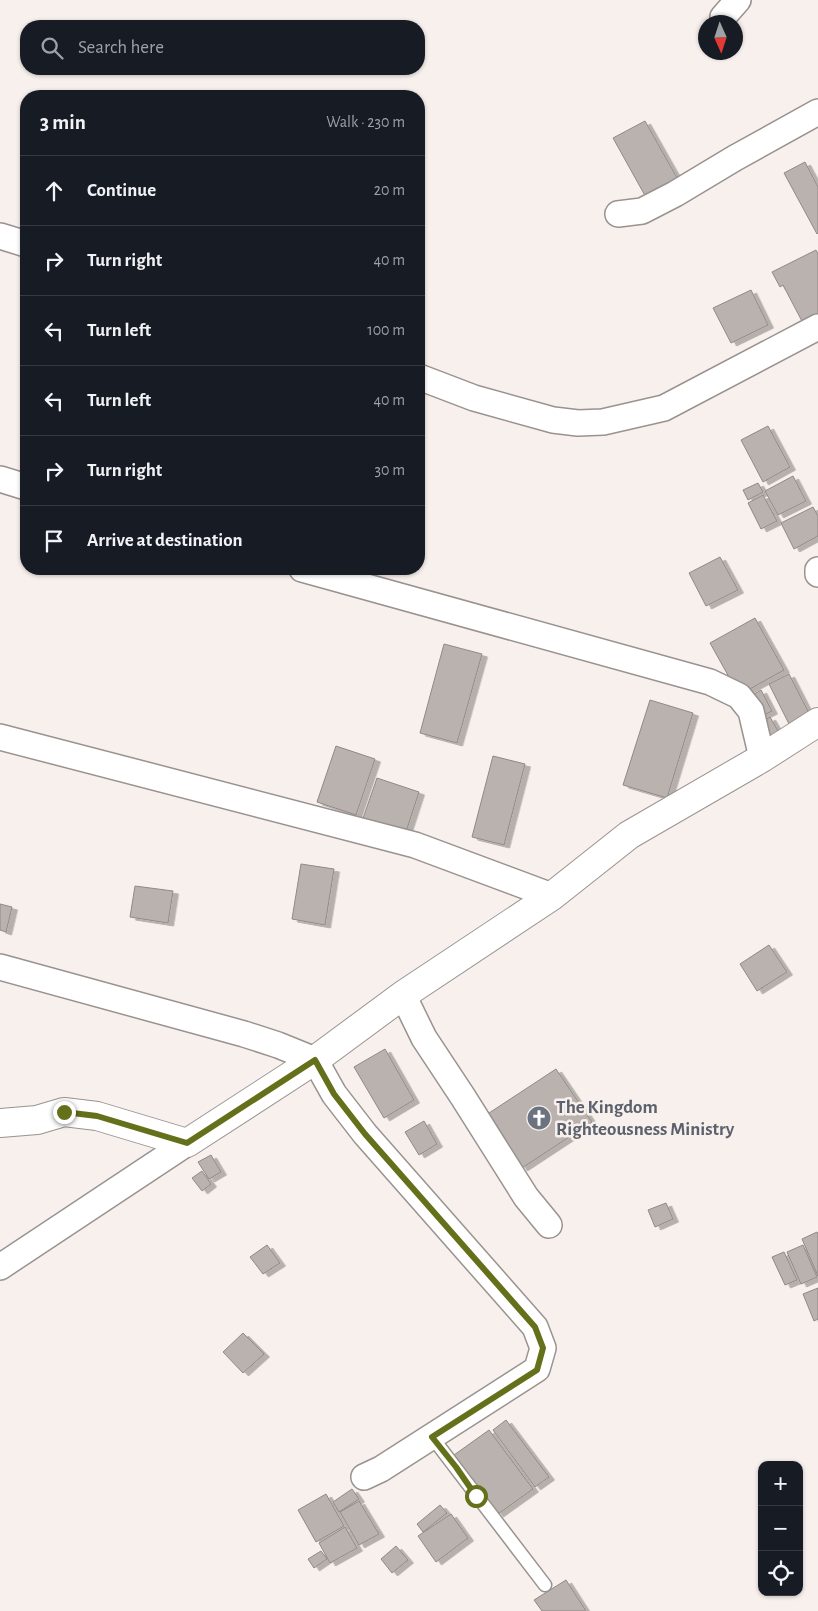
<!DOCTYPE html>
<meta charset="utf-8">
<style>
:root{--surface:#171b24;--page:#242831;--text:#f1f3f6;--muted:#9ea1a6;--line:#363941}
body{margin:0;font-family:"Alegreya Sans",sans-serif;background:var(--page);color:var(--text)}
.controls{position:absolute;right:15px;bottom:15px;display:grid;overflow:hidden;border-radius:10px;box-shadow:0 1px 4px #0004}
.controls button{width:45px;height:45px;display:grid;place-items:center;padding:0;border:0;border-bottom:1px solid var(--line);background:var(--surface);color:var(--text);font:25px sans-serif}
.compass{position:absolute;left:698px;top:15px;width:45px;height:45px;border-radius:50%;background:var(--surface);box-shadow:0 1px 4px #0004;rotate:177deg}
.stop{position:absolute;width:15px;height:15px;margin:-11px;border:4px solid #65701a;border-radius:50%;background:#fff}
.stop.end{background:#65701a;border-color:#fff;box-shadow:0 1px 5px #0008}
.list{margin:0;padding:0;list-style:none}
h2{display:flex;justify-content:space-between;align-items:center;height:65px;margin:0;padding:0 20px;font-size:21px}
h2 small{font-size:16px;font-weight:400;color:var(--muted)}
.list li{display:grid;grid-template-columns:32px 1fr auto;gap:15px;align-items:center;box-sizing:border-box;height:70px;padding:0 20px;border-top:1px solid var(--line)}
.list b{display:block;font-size:19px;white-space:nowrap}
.list em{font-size:16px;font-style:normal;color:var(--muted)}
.icon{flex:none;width:28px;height:28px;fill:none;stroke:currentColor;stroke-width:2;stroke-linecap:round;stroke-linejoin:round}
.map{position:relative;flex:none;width:818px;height:1611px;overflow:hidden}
.search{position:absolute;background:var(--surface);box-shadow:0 1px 4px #0004;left:20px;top:20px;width:405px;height:55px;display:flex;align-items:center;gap:12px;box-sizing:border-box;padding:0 18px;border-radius:20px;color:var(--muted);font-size:19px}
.panel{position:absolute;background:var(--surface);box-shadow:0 1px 4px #0004;left:20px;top:90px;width:405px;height:485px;border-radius:20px}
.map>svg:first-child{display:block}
</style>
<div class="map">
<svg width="818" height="1611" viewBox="0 0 818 1611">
<defs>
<filter id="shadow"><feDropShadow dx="5.5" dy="3" stdDeviation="0" flood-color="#0004"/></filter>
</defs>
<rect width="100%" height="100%" fill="#f8f0ec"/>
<!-- building -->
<g fill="#b9b2ae" stroke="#908986" filter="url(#shadow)">
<polygon points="645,121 680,183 648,201 613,138"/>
<polygon points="805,162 818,187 818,233 817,234 784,173"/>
<polygon points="816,250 818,254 818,320 805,327 783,285 780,287 772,272"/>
<polygon points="751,290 768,325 731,343 713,308"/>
<polygon points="768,426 790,467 763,482 741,440"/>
<polygon points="793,476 806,501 778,515 765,491"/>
<polygon points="758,483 763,492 748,500 743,490"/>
<polygon points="763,495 777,521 761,529 748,503"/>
<polygon points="813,507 818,516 818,536 794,549 781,523"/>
<polygon points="720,557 738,590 706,606 689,573"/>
<polygon points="755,618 784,670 739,695 710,643"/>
<polygon points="444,644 482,654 457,743 420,733"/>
<polygon points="789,674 810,715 790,726 769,684"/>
<polygon points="761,690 772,711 760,717 749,697"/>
<polygon points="650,700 693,713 667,798 623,785"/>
<polygon points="770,717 784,741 772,748 758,724"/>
<polygon points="336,746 375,759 356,815 317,802"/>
<polygon points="493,756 525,764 504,845 472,837"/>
<polygon points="377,778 419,792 404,838 361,824"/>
<polygon points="301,864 334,869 325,925 292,919"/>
<polygon points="135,886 173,891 168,923 130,917"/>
<polygon points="0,904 12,907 6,932 0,930"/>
<polygon points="769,945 787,972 757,991 740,964"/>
<polygon points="385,1049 414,1100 384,1118 354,1067"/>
<polygon points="556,1069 592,1122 522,1168 486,1115"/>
<polygon points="424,1121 437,1144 419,1155 405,1132"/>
<polygon points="211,1155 221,1172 209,1179 198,1162"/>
<polygon points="202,1171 211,1184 202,1191 192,1178"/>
<polygon points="666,1203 673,1219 655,1227 648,1210"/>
<polygon points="817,1232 818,1234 818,1276 802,1239"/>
<polygon points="267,1245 280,1263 263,1274 250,1257"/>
<polygon points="803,1245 817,1277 801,1284 787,1252"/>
<polygon points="784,1252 797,1280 785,1285 772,1257"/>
<polygon points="818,1288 818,1319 814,1321 803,1294"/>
<polygon points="243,1333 264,1354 243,1373 223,1352"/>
<polygon points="506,1420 549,1477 535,1487 493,1430"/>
<polygon points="489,1430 533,1489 498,1514 454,1455"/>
<polygon points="352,1489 359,1499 339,1512 333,1502"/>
<polygon points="326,1494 344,1526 316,1542 298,1510"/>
<polygon points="359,1501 379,1534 359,1545 340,1512"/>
<polygon points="440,1505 447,1513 423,1532 417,1524"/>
<polygon points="451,1514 468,1538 436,1562 418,1536"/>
<polygon points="345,1527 357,1548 330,1563 319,1543"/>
<polygon points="396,1546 408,1560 392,1573 381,1559"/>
<polygon points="321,1551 327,1559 314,1568 308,1559"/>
<polygon points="566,1580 586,1611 542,1611 534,1600"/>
</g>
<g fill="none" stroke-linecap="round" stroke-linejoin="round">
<defs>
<polyline id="lane" points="432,1437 545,1585"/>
<g id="street">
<polyline points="723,17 738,0"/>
<polyline points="618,214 642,211 675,194 735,158 818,112"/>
<polyline points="0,236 26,244"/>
<polyline points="419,377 474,398 553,420 578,423 603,422 664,408 818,327"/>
<polyline points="0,479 26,487"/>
<polyline points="302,569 710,682 739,696 751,711 762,758"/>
<polyline points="818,570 818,574"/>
<polyline points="0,737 415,845 552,896"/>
<polyline points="0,967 244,1034 278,1045 315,1060 334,1094 365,1134 535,1327 543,1348 537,1369 381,1469 364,1477"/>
<polyline points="403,995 424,1038 463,1097 526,1197 549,1225"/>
<polyline points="0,1267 187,1143"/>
</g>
<polyline id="secondary" points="0,1123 37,1120 64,1112 97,1116 187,1143 315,1060 403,995 552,896 629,835 762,758 818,722"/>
</defs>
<!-- lane casing -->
<use href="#lane" stroke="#9a928f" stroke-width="15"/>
<!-- street casing -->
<use href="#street" stroke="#9a928f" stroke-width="28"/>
<!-- secondary casing -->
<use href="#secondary" stroke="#9a928f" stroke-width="30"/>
<!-- lane -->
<use href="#lane" stroke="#fff" stroke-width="12"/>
<!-- street -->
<use href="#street" stroke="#fff" stroke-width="25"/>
<!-- secondary -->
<use href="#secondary" stroke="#fff" stroke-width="28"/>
</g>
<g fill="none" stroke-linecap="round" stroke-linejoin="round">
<!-- route -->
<polyline stroke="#65701a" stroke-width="6" points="64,1112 97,1116 187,1143 315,1060 334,1094 365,1134 535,1327 543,1348 537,1370 432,1437 456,1467 476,1496"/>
</g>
<!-- icons -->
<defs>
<symbol id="church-disc" viewBox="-11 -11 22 22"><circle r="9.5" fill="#6b7280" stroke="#f8f0ec"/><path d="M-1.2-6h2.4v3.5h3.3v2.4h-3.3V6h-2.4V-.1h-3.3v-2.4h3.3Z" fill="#fff"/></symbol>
</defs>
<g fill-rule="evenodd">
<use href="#church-disc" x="525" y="1104" width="28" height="28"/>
</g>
<g text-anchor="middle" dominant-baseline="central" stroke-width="5" stroke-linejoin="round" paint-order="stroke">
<!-- worship labels -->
<g font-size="19" font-weight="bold" fill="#5b616d" stroke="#f8f0ec" text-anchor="start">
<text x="556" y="1107">The Kingdom<tspan x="556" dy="22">Righteousness Ministry</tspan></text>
</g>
</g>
</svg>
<div class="controls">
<button>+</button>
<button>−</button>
<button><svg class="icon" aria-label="locate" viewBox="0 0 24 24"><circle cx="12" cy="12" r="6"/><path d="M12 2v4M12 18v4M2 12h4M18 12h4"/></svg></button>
</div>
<svg class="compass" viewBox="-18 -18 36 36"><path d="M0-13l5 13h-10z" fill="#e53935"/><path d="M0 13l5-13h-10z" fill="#9ea1a6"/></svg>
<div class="stop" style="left:476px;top:1496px"></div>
<div class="stop end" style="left:64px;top:1112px"></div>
<div class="search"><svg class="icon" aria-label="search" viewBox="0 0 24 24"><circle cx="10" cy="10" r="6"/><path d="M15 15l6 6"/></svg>Search here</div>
<section class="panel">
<h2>3 min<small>Walk · 230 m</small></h2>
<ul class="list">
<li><svg class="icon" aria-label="ahead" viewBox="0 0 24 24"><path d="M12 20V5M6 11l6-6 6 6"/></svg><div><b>Continue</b></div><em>20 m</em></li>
<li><svg class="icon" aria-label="right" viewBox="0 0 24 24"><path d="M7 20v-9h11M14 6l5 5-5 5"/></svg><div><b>Turn right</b></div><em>40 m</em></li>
<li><svg class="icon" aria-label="left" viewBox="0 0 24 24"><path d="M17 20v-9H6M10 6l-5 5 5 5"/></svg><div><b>Turn left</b></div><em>100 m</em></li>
<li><svg class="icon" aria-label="left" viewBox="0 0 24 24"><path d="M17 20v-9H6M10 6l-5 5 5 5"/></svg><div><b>Turn left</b></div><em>40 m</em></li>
<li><svg class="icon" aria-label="right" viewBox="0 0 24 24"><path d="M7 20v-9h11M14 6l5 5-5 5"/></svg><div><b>Turn right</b></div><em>30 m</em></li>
<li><svg class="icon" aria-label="arrive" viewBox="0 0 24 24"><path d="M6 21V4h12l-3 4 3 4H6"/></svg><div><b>Arrive at destination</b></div></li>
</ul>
</section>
</div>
